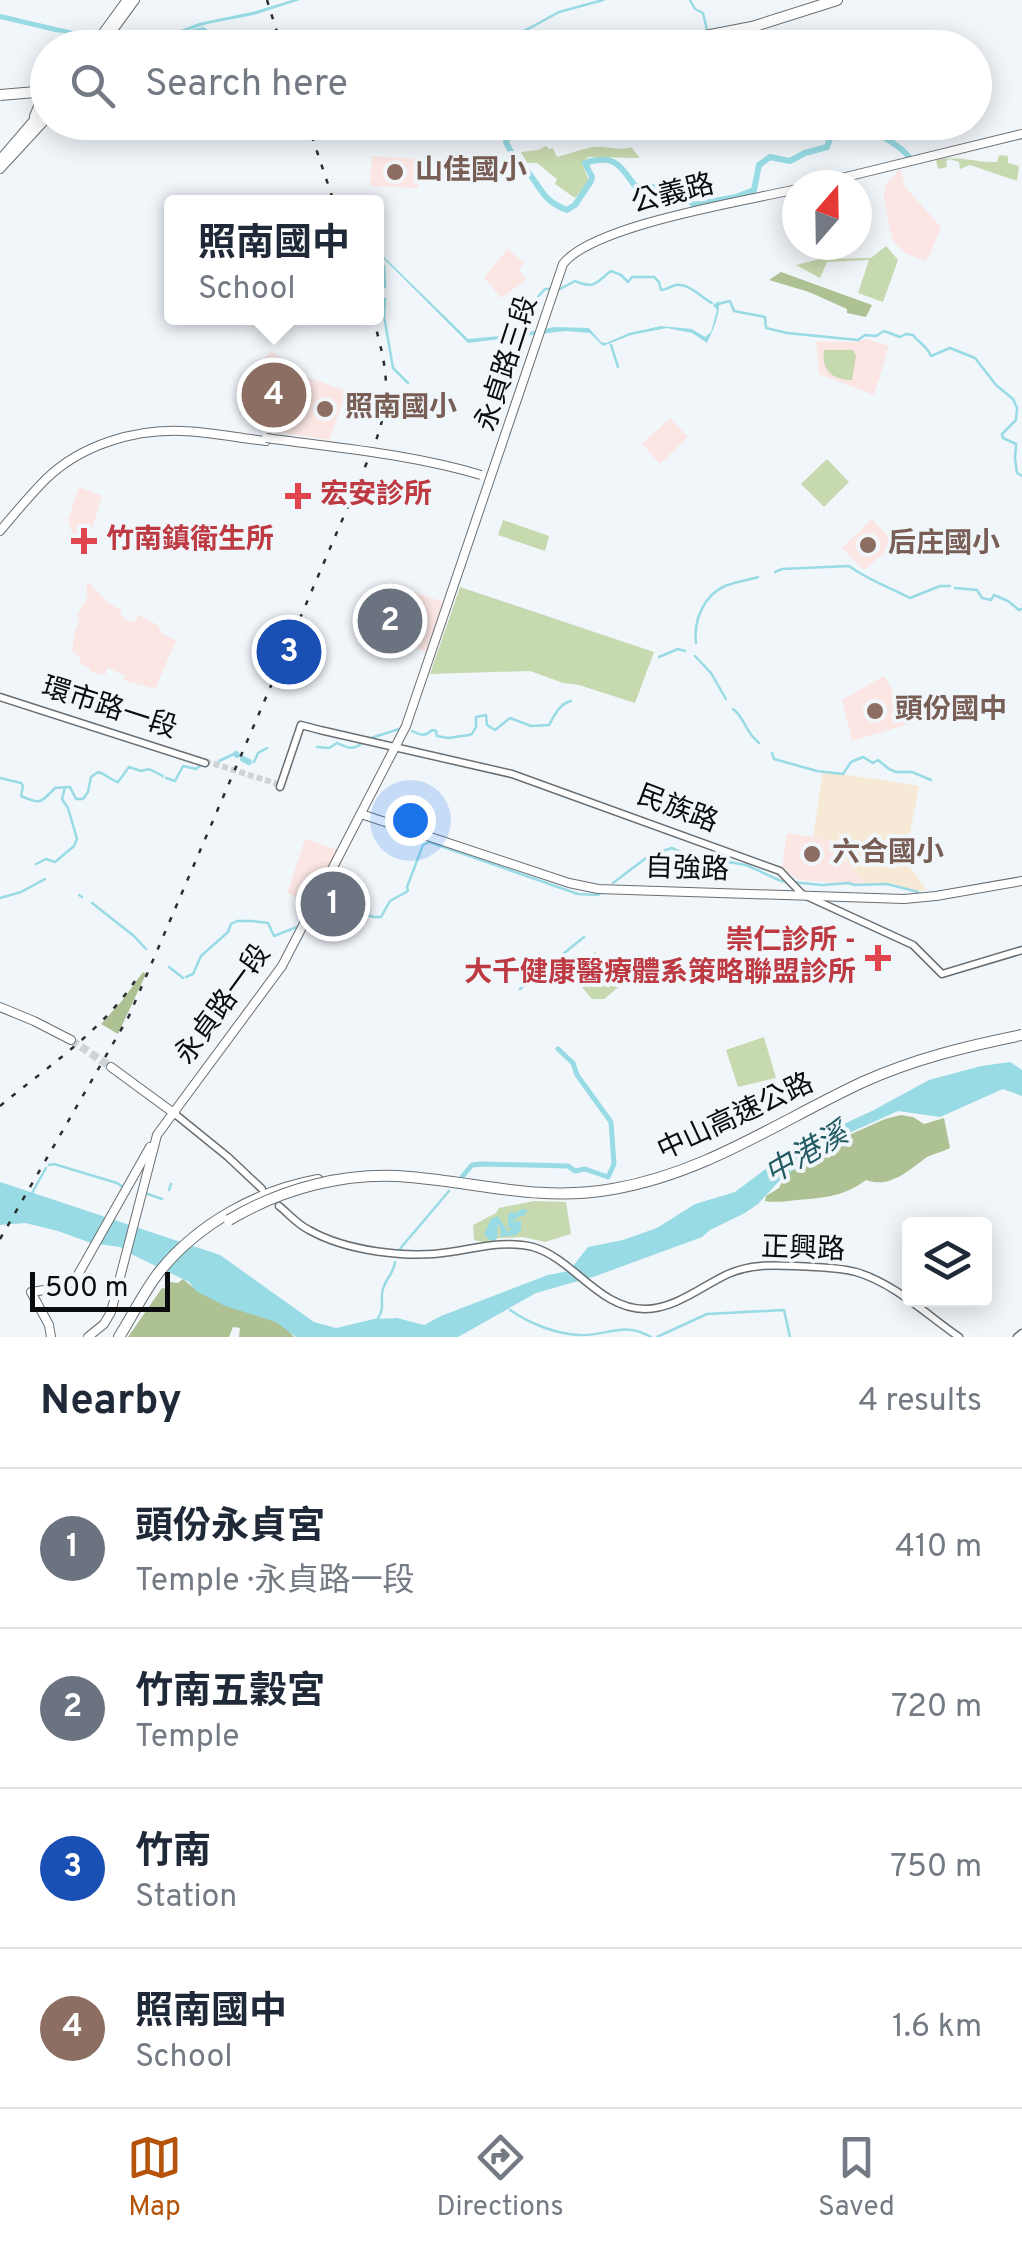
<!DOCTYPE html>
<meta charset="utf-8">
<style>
:root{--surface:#fff;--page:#f6f6f7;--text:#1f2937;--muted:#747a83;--line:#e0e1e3;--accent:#b45309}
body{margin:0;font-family:Overpass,"Noto Sans TC",sans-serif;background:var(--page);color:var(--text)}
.controls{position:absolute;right:30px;bottom:30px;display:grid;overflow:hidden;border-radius:10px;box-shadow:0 5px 25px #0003}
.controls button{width:90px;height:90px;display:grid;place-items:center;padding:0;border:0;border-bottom:2px solid var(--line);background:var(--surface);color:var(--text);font:50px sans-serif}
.compass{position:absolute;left:782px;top:170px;width:90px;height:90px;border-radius:50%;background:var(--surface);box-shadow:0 5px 25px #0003;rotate:20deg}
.scale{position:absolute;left:30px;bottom:25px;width:140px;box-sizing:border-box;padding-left:10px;border:5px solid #0a0c0d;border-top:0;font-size:28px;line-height:35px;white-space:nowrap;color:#0a0c0d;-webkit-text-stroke:8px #f1f6fb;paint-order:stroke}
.you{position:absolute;left:410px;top:820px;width:35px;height:35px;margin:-25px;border:8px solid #fff;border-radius:50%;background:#1a73e8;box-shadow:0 0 0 15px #1a73e833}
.badge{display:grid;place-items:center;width:65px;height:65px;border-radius:50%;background:var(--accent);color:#fff;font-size:32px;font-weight:700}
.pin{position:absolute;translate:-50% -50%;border:5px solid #fff;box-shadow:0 2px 10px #0006}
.popup{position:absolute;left:164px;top:195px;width:220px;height:130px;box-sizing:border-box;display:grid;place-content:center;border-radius:10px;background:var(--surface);filter:drop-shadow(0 2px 8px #0005);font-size:32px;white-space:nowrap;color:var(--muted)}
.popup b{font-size:38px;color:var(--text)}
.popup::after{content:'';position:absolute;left:50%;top:100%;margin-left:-20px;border:20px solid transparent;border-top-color:var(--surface)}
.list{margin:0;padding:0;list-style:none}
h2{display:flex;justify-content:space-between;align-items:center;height:130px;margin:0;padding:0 40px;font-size:42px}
h2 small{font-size:32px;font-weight:400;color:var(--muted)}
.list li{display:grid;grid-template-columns:65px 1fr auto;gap:30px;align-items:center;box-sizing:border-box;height:160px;padding:0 40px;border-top:2px solid var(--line)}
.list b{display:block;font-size:38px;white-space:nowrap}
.list p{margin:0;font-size:32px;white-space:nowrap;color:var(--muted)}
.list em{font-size:32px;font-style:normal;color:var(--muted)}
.icon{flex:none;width:55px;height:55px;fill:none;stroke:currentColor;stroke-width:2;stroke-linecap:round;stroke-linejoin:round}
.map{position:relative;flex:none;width:1022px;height:1337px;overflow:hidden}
.search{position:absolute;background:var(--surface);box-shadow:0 5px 25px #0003;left:30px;right:30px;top:30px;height:110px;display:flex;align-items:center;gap:25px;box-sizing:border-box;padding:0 35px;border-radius:55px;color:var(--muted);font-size:38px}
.sheet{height:770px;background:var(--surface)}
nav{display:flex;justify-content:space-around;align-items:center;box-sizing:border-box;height:140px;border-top:2px solid var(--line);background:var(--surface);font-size:28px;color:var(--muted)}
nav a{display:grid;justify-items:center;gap:5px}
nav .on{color:var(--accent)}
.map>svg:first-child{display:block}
</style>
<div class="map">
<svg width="1022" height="1337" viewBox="0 0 1022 1337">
<rect width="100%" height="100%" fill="#f1f6fb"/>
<!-- commercial -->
<polygon fill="#f6ead6" points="823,771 919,786 905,860 927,890 914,891 893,884 868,885 827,839 813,837"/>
<!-- education -->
<g fill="#fbe6e4">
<polygon points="372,156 419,159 418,188 370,186"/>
<polygon points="901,170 905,187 941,227 930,255 924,261 905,253 893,241 888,221 884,197 886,184 896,174 896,171"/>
<polygon points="508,249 524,263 519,270 526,280 501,298 484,277"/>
<polygon points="866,339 889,346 874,395 819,374 816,341 855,342"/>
<polygon points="272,351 295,373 347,391 329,440 258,429 258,413 235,388"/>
<polygon points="670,418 688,437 660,464 642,444"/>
<polygon points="79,487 102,496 89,538 72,533 68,520"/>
<polygon points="872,519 895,543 864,570 842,548"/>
<polygon points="88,582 106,601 122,611 120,613 126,620 135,622 138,615 158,625 161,633 176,641 155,689 123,680 125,675 107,668 105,675 89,671 90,667 83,665 80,661 80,658 72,651 75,632 80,618 77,616 88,595 86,590"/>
<polygon points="414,592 446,603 428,653 397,640"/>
<polygon points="884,676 912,723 852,741 842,700"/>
<polygon points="787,833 826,839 868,885 799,880 782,869"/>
<polygon points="305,839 339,850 311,904 287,893"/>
</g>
<!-- green -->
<g fill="#c7d9af">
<path d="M546 146 549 149 553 148 557 157C568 154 579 150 589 148 603 144 617 152 631 147L640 158 588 157 582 163 589 181 575 198 555 184 557 179 537 163H527L521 152 538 150Z"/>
<path d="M999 155 1008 156V163L1019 166 1017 181 970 165 960 169 959 162 950 159 946 161 947 167 938 169 936 160C957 155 976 163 997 162Z"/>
<polygon points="886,246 898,260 883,302 858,293 869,260 827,262 820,278 796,265 820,259 871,258"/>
<path d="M824 350H853L856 356 852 380C832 380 821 370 824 350Z"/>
<path d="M285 373 312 401C302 410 312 413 292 418L265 390 272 377Z"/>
<polygon points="827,459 849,482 824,507 801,484"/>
<polygon points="503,520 549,536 545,551 498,535"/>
<polygon points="460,587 654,652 635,703 579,685 563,683 530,671 430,674"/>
<polygon points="595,952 621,985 604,999 592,999 571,974"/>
<polygon points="764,1037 776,1078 738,1087 726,1050"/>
<polygon points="534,1201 566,1202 571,1234 545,1242 523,1237 499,1238 487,1243 474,1240 473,1225 496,1213 499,1208"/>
</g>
<!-- forest -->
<g fill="#adc192">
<polygon points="781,272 872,305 866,317 847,313 847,309 809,292 769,280"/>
<polygon points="143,972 146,974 118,1034 101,1024 121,1002"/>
<path d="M901 1115 913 1117 924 1124 944 1118 950 1148C943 1152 935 1153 927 1157 909 1170 890 1189 866 1180 846 1196 823 1198 798 1200 787 1201 776 1203 765 1201L766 1196 779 1188 787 1172 840 1139 885 1119Z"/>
<polygon points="183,1279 195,1289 214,1280 285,1327 294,1337 239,1337 240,1328 233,1327 229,1337 128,1337 162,1288 167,1289 170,1282 178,1283"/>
</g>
<!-- water -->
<g fill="#98dbe4">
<polygon points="292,0 300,0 254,15 207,24 186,31 203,27 207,29 207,38 192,47 146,47 146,43 169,39 172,37 141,42 55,32 0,19 0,14 5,15 81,33 118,34 141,39 170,34 199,23 252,12"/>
<path d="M376 249 468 339 519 334 554 327 589 328 601 342 606 343 629 333 661 326 692 329 705 337 711 332 717 310 713 305 719 301C720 315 713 330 707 343L692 333 667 328 631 335 603 346 590 333 565 331 468 343 377 252Z"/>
<polygon points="1010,1062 1022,1070 1022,1096 1003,1089 940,1117 898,1111 849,1133 782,1178 758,1204 745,1213 710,1230 702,1237 596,1276 536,1293 458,1337 296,1337 276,1322 225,1306 196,1291 189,1282 133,1255 120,1247 91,1243 58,1231 25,1223 0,1225 0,1182 220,1255 314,1322 336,1328 374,1319 397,1318 424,1325 441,1316 548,1275 569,1271 588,1247 623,1240 657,1228 695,1204 735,1192 796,1146 872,1111 929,1080 981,1066"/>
<path d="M521 1209 528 1210 524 1216H520L511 1222 521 1221V1230L516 1235 500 1237 501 1230 498 1224C496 1230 500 1234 495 1241L488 1239 484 1234 491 1219 498 1216 508 1232 512 1228H508V1215L511 1212 517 1213Z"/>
</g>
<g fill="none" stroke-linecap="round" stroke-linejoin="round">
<!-- stream -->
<g stroke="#98dbe4" stroke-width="2.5">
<polyline points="690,0 695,9 703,13 707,30"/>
<polyline points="491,48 499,41 528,29 559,12 603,0"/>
<polyline points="871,131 877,125 875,122"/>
<polyline points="384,266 385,287"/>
<path d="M560 289 575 281C596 290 596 282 611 271L621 275 628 282 632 277H654L659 282 661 290C666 290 671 286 676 285 689 283 702 298 712 303"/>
<polyline points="385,299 384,316 393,368 408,383"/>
<path d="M718 304 730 301 734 311 765 317 766 328 787 333 858 340 865 335 876 336 884 331 900 337 906 334 913 335C919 343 927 346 931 356L950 348 975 358 996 385 1013 399 1017 408 1016 420 1002 434 1003 438 1016 444 1015 459 1017 473 1022 476"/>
<polyline points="522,333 523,313 545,289 550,289"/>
<polyline points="611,345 618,367"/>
<path d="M775 572 782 569 849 566C868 580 889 587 910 598L940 586H950"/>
<polyline points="955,588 977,590 982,598 991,600 994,595 1008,601 1019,610 1022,609"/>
<path d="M696 643C693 621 704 595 725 586 736 582 748 580 758 577"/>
<polyline points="695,656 711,673 726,699"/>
<polyline points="659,657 678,649 685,651"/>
<path d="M733 709C746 719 744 731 759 743"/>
<path d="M412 731C420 735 425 737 432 730L436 731 437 736 448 738 469 735 472 734 476 727V717L486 715 487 725 495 730 510 718 531 726 549 725C554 716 560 703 571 701"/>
<polyline points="368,739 399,729"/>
<path d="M317 747 329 748 337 743C346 747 352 751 361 744"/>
<polyline points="772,753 774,759 817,771 843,774 851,762 863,757 873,763 878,760 889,769 896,772 912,772 931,780"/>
<polyline points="219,761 234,754"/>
<polyline points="254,762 258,753 267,748"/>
<path d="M0 778 21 783 23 786 21 796C41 805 40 803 55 788L70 787 76 799H83L88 792 91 777 98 772C106 774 110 780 118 782L129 767 141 771 149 769 163 776"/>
<polyline points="166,778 175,781 183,766 196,769 201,765"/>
<polyline points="36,864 46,859 55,862 74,846 77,839 68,808 62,799 65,787"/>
<polyline points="613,883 650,855 672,848 687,855 746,865 781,881 822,885 848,883 855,885 887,884 918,892"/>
<polyline points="79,895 82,897"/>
<polyline points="0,898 21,892 45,879"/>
<polyline points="92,903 134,936 146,949"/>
<polyline points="314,922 323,915 348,919 356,912 374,917 381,917 390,901 408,891 407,887 423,845 429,842 578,894 598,895 602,892"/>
<polyline points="169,967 183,978"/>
<polyline points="186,977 193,974 201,956 228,932 231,924 237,921 252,921 268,923 274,936 297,927"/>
<polyline points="520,989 584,937"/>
<polyline points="49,1165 54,1164 117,1183 123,1187"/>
<polyline points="169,1190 171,1184"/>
<polyline points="32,1193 46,1168"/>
<polyline points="145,1193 162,1199"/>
<polyline points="399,1250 449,1191"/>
<path d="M510 1310C529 1323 555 1334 579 1335 606 1337 623 1320 651 1337"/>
<path d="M377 1320C387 1306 378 1299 384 1286 388 1276 393 1274 395 1262"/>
<polyline points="657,1337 707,1314 784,1310 790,1337"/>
</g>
<!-- canal -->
<polyline stroke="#98dbe4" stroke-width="5" points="462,1177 472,1165 482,1164 568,1166 575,1171 585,1169 608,1177 614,1164 611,1122 577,1075 573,1063 558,1049"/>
<!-- river -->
<g stroke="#98dbe4" stroke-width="6">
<path d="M514 122 506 142C512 157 522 164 531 176 544 194 545 201 567 210L575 205 591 181 592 177 585 163C614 154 619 164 635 186L679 188 694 205 736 197 754 190 759 165 770 157 790 161 805 153 827 147 834 127C838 126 847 124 851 125 871 128 899 144 911 159"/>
<polyline points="236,754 237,755"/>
<polyline points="243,759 249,762"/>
</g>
<!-- secondary-tunnel -->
<polyline stroke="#ced3d7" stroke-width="6" stroke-dasharray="6 3" stroke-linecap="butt" points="205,761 281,785"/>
<!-- primary-tunnel -->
<polyline stroke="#ced3d7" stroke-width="8" stroke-dasharray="8 4" stroke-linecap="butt" points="71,1040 111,1067"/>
<defs>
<g id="secondary">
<polyline points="0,697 205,763"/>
<polyline points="280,787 301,725 320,730 512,774 780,871 802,894 913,945 942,974 1022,950"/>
<polyline points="175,1114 228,1157 262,1189"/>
<path d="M279 1206C289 1214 297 1224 309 1230 346 1251 408 1259 450 1252 477 1248 506 1240 533 1247 574 1259 599 1309 645 1309 675 1309 702 1286 728 1274 750 1264 772 1265 796 1266 816 1267 837 1267 856 1272 894 1283 927 1315 959 1337"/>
<polyline points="1017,1337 1022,1333"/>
</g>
<g id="primary">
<polyline points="100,48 135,0"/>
<polyline points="34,116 48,83"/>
<polyline points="0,169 48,117"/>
<polyline points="813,185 1022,134"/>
<path d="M0 531C15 513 30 495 46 479 81 445 134 429 182 431 210 432 238 438 266 441"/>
<polyline points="361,814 569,883 598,889 904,899 936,896 1022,881"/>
<polyline points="0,1007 34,1021 71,1040"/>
<polyline points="111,1067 175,1114"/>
<polyline points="51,1337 49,1325 31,1292 64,1287 75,1280 150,1147"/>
<path d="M88 1337 104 1324 111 1312 157 1135 282 966 406 726 563 264C593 225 745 201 797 189"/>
</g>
<g id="highway">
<polyline points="93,48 128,0"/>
<polyline points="643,48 752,27 837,0"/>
<polyline points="0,161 48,105"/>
<path d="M119 1337C133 1315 144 1291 160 1271 199 1223 258 1191 318 1180"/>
</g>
</defs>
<!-- secondary casing -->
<use href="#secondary" stroke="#696e72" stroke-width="9"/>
<!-- primary casing -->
<use href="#primary" stroke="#696e72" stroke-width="10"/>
<!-- highway casing -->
<use href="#highway" stroke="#696e72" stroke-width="12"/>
<!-- secondary -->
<use href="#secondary" stroke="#fff" stroke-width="6"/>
<!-- primary -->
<use href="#primary" stroke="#fff" stroke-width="8"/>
<!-- highway -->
<use href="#highway" stroke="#fff" stroke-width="10"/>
<!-- rail -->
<g stroke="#2b2d2f" stroke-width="2.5" stroke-dasharray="5 10" stroke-linecap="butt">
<polyline points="267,0 282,48"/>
<polyline points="307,122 334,202"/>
<path d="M0 1106C47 1067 100 1033 135 981"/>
<path d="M0 1239 129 1016 374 446C393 396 387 367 373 318"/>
</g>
<defs>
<path id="primary-bridge" d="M266 438C338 448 411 454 481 475"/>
<g id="highway-bridge">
<polyline points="0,95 48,91"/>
<path d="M229 1220C283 1188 347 1171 410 1177 481 1183 540 1202 613 1189 706 1173 779 1121 863 1082 914 1059 967 1046 1022 1035"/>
</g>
</defs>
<!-- primary-bridge casing -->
<use href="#primary-bridge" stroke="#696e72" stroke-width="10" stroke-linecap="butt"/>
<!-- highway-bridge casing -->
<use href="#highway-bridge" stroke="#696e72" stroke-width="12" stroke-linecap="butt"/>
<!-- primary-bridge -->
<use href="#primary-bridge" stroke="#fff" stroke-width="8"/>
<!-- highway-bridge -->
<use href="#highway-bridge" stroke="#fff" stroke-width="10"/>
</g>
<!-- markers -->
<g fill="#8d6e63" stroke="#f1f6fb" stroke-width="4">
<circle cx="395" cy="172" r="10"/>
<circle cx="325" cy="409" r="10"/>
<circle cx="868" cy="545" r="10"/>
<circle cx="875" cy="711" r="10"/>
<circle cx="812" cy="854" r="10"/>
</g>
<g fill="#e0444e" stroke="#f1f6fb" stroke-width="4">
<path d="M293 481h10v10h10v10h-10v10h-10v-10h-10v-10h10z"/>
<path d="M79 526h10v10h10v10h-10v10h-10v-10h-10v-10h10z"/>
<path d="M873 943h10v10h10v10h-10v10h-10v-10h-10v-10h10z"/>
</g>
<g text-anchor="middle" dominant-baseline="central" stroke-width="8" stroke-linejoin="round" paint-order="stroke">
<!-- education labels -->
<g font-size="28" font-weight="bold" fill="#785e54" stroke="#f1f6fb" text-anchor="start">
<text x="415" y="172">山佳國小</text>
<text x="345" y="409">照南國小</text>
<text x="888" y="545">后庄國小</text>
<text x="895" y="711">頭份國中</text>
<text x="832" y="854">六合國小</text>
</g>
<!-- street labels -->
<g font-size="28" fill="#0a0c0d" stroke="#f1f6fb">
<text transform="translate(673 195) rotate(-14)">公義路</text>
<text transform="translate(508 364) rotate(-72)">永貞路三段</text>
<text transform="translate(109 709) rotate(18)">環市路一段</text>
<text transform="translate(677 810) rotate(21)">民族路</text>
<text transform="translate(687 870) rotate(2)">自強路</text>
<text transform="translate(224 1005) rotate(-54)">永貞路一段</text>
<text transform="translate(736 1118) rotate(-25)">中山高速公路</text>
<text transform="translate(803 1250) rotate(2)">正興路</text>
</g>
<!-- health labels -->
<g font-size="28" font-weight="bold" fill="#be3a42" stroke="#f1f6fb" text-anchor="start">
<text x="320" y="496">宏安診所</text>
<text x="106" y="541">竹南鎮衛生所</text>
<text x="856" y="942" text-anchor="end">崇仁診所 -<tspan x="856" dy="32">大千健康醫療體系策略聯盟診所</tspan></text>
</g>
<!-- water labels -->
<g font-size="30" font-style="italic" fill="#235b62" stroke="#f1f6fb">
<text transform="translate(807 1155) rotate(-30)">中港溪</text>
</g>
</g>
</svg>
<div class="controls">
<button><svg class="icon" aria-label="layers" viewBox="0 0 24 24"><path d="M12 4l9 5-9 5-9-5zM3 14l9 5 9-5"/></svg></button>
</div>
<svg class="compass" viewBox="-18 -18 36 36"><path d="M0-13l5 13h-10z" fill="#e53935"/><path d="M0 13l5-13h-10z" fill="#747a83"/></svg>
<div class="scale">500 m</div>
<div class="you"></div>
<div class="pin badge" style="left:333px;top:904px;background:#6b7280">1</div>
<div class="pin badge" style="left:390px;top:621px;background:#6b7280">2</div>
<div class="pin badge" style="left:289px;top:652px;background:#1a4fb4">3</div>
<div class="pin badge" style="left:274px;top:395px;background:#8d6e63">4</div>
<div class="popup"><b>照南國中</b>School</div>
<div class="search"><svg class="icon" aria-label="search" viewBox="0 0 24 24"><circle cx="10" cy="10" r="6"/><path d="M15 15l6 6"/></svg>Search here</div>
</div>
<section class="sheet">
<h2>Nearby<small>4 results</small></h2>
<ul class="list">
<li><span class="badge" style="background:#6b7280">1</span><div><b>頭份永貞宮</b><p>Temple · 永貞路一段</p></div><em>410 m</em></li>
<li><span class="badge" style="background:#6b7280">2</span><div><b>竹南五穀宮</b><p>Temple</p></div><em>720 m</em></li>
<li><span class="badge" style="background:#1a4fb4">3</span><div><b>竹南</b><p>Station</p></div><em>750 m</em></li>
<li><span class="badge" style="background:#8d6e63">4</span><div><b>照南國中</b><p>School</p></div><em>1.6 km</em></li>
</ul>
</section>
<nav>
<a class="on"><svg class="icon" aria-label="map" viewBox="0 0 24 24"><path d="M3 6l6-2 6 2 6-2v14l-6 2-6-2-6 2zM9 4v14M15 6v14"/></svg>Map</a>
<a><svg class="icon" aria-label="directions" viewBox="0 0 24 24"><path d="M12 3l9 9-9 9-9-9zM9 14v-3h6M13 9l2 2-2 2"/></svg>Directions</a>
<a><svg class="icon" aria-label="saved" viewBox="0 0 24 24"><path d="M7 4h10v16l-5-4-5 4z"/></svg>Saved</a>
</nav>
